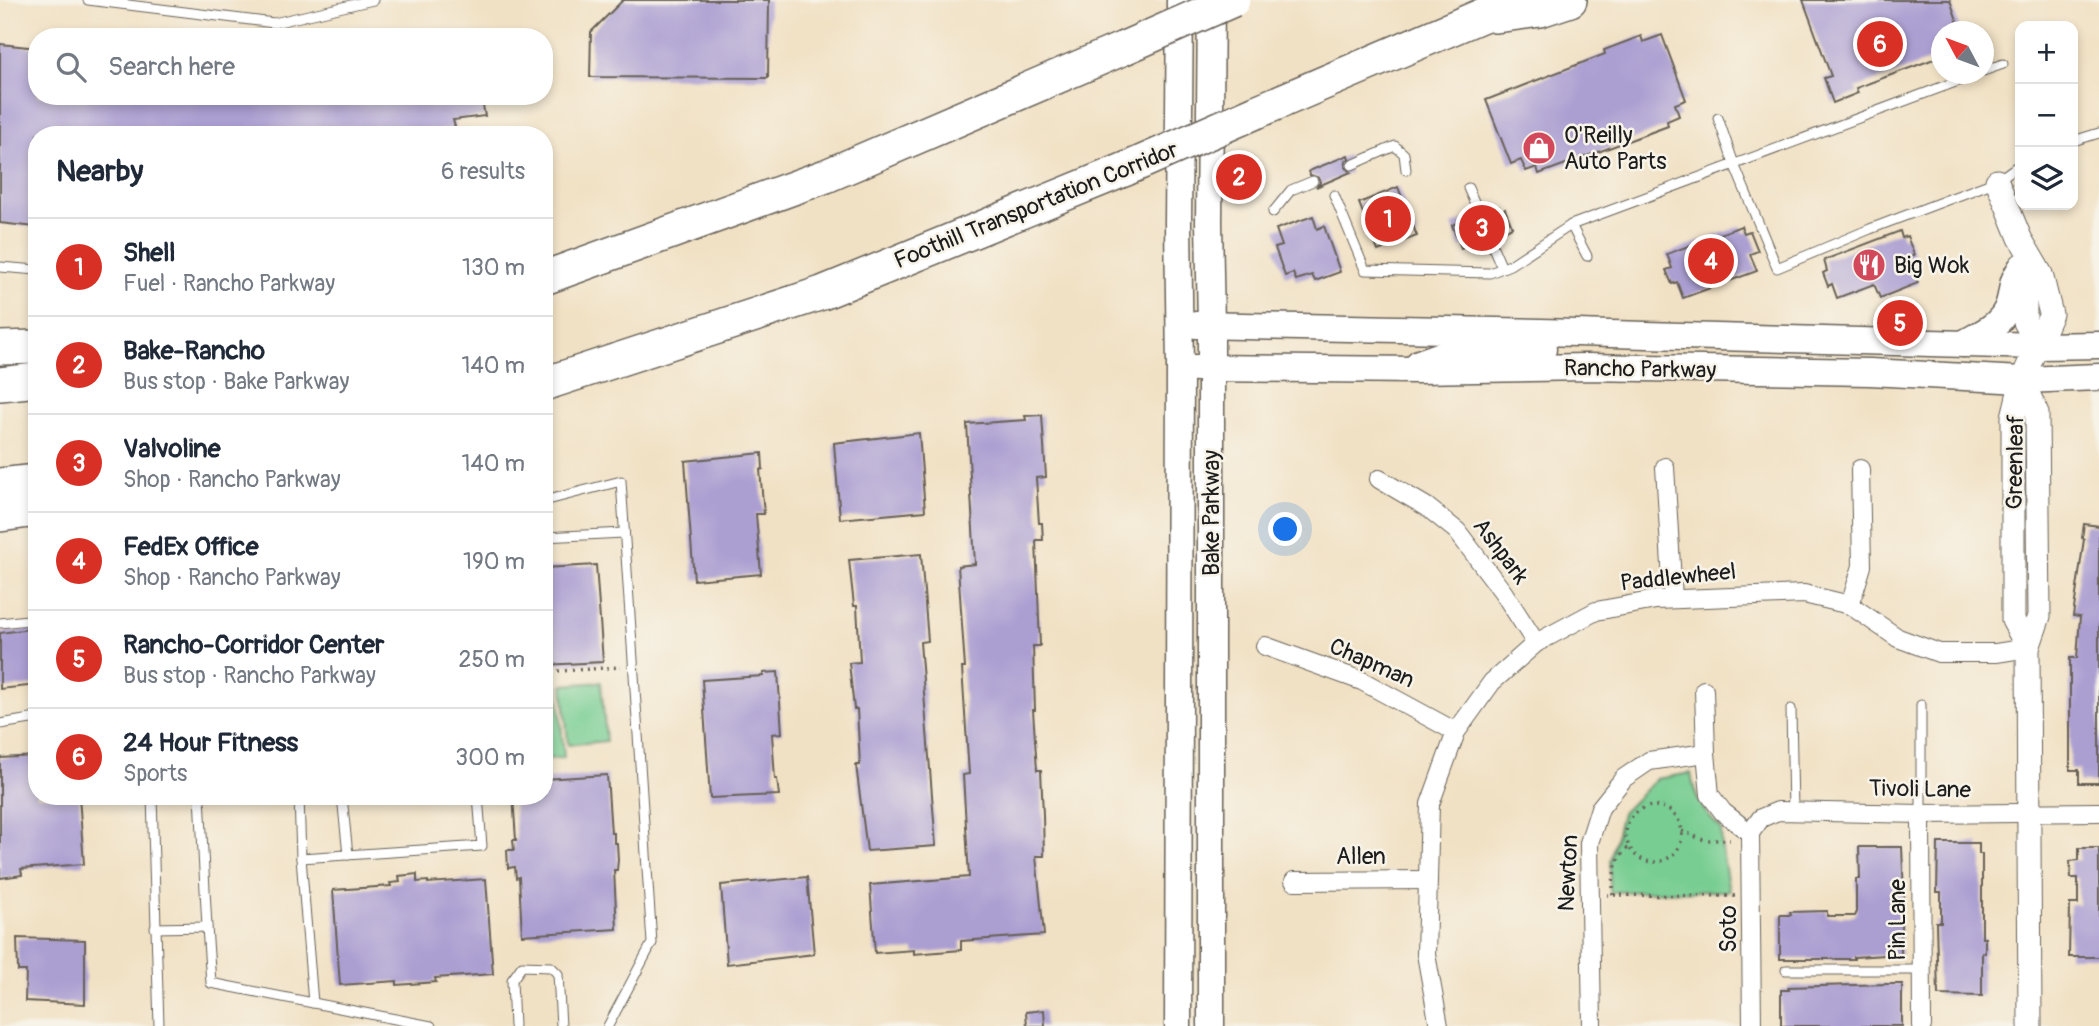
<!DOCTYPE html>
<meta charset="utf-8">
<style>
:root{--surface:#fff;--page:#f2f2f3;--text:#1f2937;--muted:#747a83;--line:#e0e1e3;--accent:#d93025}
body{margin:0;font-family:Pangolin,sans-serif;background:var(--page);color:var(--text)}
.controls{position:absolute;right:21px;top:21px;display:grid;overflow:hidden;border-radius:14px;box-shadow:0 4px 10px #0003}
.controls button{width:63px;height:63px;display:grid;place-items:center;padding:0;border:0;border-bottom:2px solid var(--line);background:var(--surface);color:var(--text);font:35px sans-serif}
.compass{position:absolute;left:1931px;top:21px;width:63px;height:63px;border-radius:50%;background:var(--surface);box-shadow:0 4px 10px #0003;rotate:311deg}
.you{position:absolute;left:1286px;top:530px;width:24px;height:24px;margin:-18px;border:5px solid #fff;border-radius:50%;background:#1a73e8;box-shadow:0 0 0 10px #1a73e833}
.badge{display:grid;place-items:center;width:46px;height:46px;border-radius:50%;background:var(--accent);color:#fff;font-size:23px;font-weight:700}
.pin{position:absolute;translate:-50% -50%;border:4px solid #fff;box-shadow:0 2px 7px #0006}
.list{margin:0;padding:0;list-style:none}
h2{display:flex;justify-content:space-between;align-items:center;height:91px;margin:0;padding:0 28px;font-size:30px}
h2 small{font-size:23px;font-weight:400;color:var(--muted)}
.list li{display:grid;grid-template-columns:46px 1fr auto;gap:21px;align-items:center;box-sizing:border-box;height:98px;padding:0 28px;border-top:2px solid var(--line)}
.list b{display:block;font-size:26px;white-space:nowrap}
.list p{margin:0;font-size:23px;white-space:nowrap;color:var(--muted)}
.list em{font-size:23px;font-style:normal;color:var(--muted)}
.icon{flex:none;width:38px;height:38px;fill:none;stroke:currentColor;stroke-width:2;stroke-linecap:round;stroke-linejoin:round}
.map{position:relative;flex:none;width:2099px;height:1026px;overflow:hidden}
.search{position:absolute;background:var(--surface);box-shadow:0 4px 10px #0003;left:28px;top:28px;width:525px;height:77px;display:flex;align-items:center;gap:18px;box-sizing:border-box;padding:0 24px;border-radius:28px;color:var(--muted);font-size:26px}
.panel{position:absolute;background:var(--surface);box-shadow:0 4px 10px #0003;left:28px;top:126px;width:525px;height:679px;border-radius:28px}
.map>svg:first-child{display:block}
</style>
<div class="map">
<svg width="2099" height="1026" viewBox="0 0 2099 1026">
<rect width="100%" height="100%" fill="#f7f3e8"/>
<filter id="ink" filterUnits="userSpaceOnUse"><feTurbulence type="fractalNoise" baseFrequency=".0143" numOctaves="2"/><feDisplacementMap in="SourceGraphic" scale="14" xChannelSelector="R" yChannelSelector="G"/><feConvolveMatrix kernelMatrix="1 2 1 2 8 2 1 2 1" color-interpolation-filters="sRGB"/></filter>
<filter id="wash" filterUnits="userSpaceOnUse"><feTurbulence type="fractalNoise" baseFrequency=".00686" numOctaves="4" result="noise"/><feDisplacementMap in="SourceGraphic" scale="28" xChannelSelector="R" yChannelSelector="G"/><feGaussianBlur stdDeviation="1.57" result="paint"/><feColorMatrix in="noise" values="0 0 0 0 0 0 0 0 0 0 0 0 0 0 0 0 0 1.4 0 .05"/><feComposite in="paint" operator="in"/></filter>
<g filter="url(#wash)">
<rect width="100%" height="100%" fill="#f1e1c4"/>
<!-- green -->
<g fill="#77cd92" stroke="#4a7457" stroke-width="2">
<polygon points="601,682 606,741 568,745 563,685"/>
<polygon points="558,686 564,758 544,759 544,687"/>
<path d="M1691 773C1695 801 1702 810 1721 829L1722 851 1729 891 1610 892V861L1622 813 1656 779Z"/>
</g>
<g id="blocks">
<!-- building -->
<g fill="#ab9fd2">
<polygon points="623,0 769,0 768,78 590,77 591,32"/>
<polygon points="1803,0 1950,0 1961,32 1942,32 1942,56 1856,88 1858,93 1833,103 1824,78 1831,76"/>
<polygon points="1662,35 1686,100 1675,104 1679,116 1667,121 1668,126 1539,174 1537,167 1526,171 1521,160 1511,164 1486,100 1605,54 1604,50 1641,36 1643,42"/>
<polygon points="0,44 37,48 37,96 481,96 485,116 453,120 455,127 422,135 37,135 35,227 0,223"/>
<polygon points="1348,155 1349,159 1346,161 1345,167 1351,172 1316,187 1320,183 1319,178 1310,175 1309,171"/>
<polygon points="1398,187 1417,236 1378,251 1359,203"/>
<polygon points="1499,207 1501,211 1505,209 1512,227 1496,235 1493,232 1487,231 1483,234 1482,240 1461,248 1452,225 1473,217 1476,221 1482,222 1486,219 1486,212"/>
<polygon points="1313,216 1317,229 1324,226 1340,272 1315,281 1312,275 1296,280 1293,273 1285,276 1275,248 1282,246 1276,229"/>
<polygon points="1741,226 1744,233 1750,231 1758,251 1750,254 1757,271 1683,298 1677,282 1672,284 1666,270 1672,268 1667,254"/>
<polygon points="1900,231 1902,238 1907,236 1914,255 1909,257 1918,283 1880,298 1874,284 1837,298 1832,284 1828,286 1823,273 1827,271 1824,260"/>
<polygon points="1042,415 1046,477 1036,478 1039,523 1042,523 1043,540 1036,540 1040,646 1033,646 1035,710 1033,710 1037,770 1041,770 1043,815 1044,856 1036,856 1044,935 961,941 961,950 914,954 914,950 875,953 870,885 969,877 963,775 969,774 962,668 965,668 958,566 975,564 967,424 1026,420 1025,416"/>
<polygon points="919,433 925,511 840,519 834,443"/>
<polygon points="762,453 763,469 760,470 764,514 756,514 761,574 694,580 685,461"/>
<polygon points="2084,524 2099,526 2099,783 2079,783 2079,770 2070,770 2070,658 2077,658 2080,617 2073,616 2084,539 2082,538"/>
<polygon points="921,554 928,641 920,642 936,846 867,851 856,765 860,765 857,709 854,709 849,663 860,662 857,606 854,606 849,560"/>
<polygon points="596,565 603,662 544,665 544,568"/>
<polygon points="37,628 37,685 0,689 0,633"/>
<polygon points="778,672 782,733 772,734 775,779 777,779 779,795 710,798 702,680 763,676 763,673"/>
<polygon points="37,756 37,796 79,796 84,864 21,869 22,875 0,878 0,758"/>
<polygon points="607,775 611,833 614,833 614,843 617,843 618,860 617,870 614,870 617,929 522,935 519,877 516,878 515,867 508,868 507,850 514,850 513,840 516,840 513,796 544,796 544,779"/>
<polygon points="1938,843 1979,843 1979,854 1982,854 1982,938 1985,938 1985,953 1982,953 1982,996 1938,995 1936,922 1941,922 1941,892 1937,892"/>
<polygon points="1859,847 1902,847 1904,896 1903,903 1901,903 1901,954 1854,957 1854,959 1780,959 1780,915 1791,915 1790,912 1827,911 1827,916 1854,916 1856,912 1856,879 1860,879"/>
<polygon points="2079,848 2099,848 2099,957 2069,957 2070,904 2078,904 2078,878 2071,878 2070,861 2079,860"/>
<polygon points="417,874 417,882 428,881 428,883 486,879 493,974 435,978 436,982 397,985 397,981 340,985 333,890 391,886 390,883 400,882 399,876"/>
<polygon points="807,877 814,954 727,964 721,885"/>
<polygon points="17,938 85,940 85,1004 25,1001 26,971 18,971"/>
<polygon points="1888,984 1902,984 1902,1026 1781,1026 1781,990 1789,990 1788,987"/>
<polygon points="1044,1010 1045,1026 1027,1026 1026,1012"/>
</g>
</g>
</g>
<g filter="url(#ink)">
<use href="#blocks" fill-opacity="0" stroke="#676157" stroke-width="2"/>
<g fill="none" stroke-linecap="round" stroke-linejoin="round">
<defs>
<g id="service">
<polyline points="88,0 274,23 373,0"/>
<polyline points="1983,71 2003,64"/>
<polyline points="1718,118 1734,164 1777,268 1870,229 1997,181 2020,164"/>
<polyline points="2073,141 2099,133"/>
<polyline points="1352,165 1395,146 1404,154 1406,170"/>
<polyline points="1468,188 1480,215"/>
<polyline points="1334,195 1365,270 1490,273 1510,265 1571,225"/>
<polyline points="1273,212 1291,190 1313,181"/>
<polyline points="1489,238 1502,268"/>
<polyline points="1587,256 1571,225 1977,74"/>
<polyline points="0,267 37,270"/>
<polyline points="544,501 621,481 652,943 608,1026"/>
<polyline points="544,537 624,533"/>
<polyline points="0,623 37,619"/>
<polyline points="1791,709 1793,811"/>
<polyline points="0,724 37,718"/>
<polyline points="152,796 159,1026"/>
<polyline points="200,796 207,927"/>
<polyline points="299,796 301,858"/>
<polyline points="342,796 348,855"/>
<polyline points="1921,814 1921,705"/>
<polyline points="155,928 207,927 211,983 431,1026"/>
<polyline points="1786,970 1922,970"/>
<polyline points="313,1003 301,858 482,846 478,796"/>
<polyline points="514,1026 512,980 522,966 551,967 558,974 561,1026"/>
</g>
<g id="minor">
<polyline points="1665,467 1673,598"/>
<polyline points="1379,479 1427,507 1457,531 1503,592 1536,643"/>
<polyline points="1850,605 1862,566 1860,469"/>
<polyline points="1265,646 1362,681 1456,732"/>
<polyline points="1704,690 1706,753 1710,795 1723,812 1750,833"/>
<polyline points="1921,814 1922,1026"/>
<polyline points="1750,833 1761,818 1778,811 1921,814 2099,812"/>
<polyline points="1750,833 1752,1026"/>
<polyline points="1294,881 1428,880"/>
<polyline points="1439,1026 1426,954 1430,804 1456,732 1492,682 1536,643 1596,611 1656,600 1804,594 1850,605 1898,638 1939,653 1996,653 2028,648"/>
<polyline points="1592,1026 1589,843 1600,808 1624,778 1649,761 1706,753"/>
</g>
<g id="tertiary">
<polyline points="1997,181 2020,238 2041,274 2051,314 2022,380 2013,417 2013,620 2028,648"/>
<polyline points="2021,265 2025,288 2025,322 2038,346"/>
<polyline points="2022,380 2037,413 2039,616 2028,648 2030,1026"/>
</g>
<g id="secondary">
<polyline points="1196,325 1541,332 2038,346 2099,345"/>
<path d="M1963 344C1981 333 2002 326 2009 304 2014 287 2010 285 2021 268"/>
<polyline points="1419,363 1458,349 1543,349"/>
<polyline points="1196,368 1418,370 1586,367 1870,372 2022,380 2099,377"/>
<polyline points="1178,1026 1180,368 1178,222 1180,0"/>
<polyline points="1211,1026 1211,325 1209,222 1211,0"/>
</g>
<g id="motorway">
<polyline points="1496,16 1540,10 1570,0"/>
<polyline points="1256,112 1518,0"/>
<polyline points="544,278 826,176 1124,48"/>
<polyline points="0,348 37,347"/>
<polyline points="0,384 37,380"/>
<polyline points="544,384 822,293 1126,169"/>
<polyline points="0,485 37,481"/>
<polyline points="0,515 37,510"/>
</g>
</defs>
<!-- service casing -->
<use href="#service" stroke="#676157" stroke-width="11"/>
<!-- minor casing -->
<use href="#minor" stroke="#676157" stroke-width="20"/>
<!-- tertiary casing -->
<use href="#tertiary" stroke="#676157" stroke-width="25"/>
<!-- secondary casing -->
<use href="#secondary" stroke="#676157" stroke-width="29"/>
<!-- motorway casing -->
<use href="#motorway" stroke="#676157" stroke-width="36"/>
<!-- path -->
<g stroke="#676157" stroke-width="3.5" stroke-dasharray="2 5" stroke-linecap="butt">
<polyline points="544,672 621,667"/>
<circle cx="1654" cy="834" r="28"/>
<polyline points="1682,831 1704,840 1730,840"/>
<polyline points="1607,895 1736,896"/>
<path d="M1613 895C1613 877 1613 860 1629 847"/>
</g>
<!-- service -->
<use href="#service" stroke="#fff" stroke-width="9"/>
<!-- minor -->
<use href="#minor" stroke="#fff" stroke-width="18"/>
<!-- tertiary -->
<use href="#tertiary" stroke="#fff" stroke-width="23"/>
<!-- secondary -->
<use href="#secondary" stroke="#fff" stroke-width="26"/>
<!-- motorway -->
<use href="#motorway" stroke="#fff" stroke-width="33"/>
<defs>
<g id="motorway-bridge">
<polyline points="1124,48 1233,0"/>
<polyline points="1126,169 1256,112"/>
</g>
</defs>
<!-- motorway-bridge casing -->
<use href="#motorway-bridge" stroke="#676157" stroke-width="36" stroke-linecap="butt"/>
<!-- motorway-bridge -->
<use href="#motorway-bridge" stroke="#fff" stroke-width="33"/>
</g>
</g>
<!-- icons -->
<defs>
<symbol id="shop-disc" viewBox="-11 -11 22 22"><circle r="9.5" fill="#d1495b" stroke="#f7f3e8"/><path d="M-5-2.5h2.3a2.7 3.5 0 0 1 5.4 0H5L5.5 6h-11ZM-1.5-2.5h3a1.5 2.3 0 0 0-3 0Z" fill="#fff"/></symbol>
<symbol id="restaurant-disc" viewBox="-11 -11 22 22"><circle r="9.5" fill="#d1495b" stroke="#f7f3e8"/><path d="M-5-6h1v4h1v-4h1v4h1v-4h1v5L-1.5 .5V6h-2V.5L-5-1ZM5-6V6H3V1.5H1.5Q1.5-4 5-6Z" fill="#fff"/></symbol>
</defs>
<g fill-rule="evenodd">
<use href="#shop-disc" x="1520" y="129" width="38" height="38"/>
<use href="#restaurant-disc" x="1850" y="246" width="38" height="38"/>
</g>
<g text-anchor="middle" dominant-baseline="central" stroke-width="5" stroke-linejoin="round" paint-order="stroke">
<!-- poi labels -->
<g font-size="23" fill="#1c1c1c" stroke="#f7f3e8" text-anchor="start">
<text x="1564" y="135">O'Reilly<tspan x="1564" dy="26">Auto Parts</tspan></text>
<text x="1894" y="265">Big Wok</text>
</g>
<!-- street labels -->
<g font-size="23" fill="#1c1c1c" stroke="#f7f3e8">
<text transform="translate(1036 205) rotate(-22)">Foothill Transportation Corridor</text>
<text transform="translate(1640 369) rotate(1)">Rancho Parkway</text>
<text transform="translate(2015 462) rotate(-89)">Greenleaf</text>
<text transform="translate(1211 513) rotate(-90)">Bake Parkway</text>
<text transform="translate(1501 551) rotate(53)">Ashpark</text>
<text transform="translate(1678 577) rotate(-6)">Paddlewheel</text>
<text transform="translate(1372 663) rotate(24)">Chapman</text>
<text transform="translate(1920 789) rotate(1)">Tivoli Lane</text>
<text x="1361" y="856">Allen</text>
<text transform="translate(1568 873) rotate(-87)">Newton</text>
<text transform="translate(1897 920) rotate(-90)">Pin Lane</text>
<text transform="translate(1728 929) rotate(-90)">Soto</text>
</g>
</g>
</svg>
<div class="controls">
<button>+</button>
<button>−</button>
<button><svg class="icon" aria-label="layers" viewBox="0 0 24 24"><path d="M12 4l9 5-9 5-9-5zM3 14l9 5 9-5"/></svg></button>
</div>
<svg class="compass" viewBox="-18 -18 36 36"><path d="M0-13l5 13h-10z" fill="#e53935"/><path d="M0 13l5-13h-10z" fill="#747a83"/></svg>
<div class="you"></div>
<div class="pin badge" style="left:1388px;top:219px">1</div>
<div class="pin badge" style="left:1239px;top:177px">2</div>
<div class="pin badge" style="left:1482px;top:228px">3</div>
<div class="pin badge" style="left:1711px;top:261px">4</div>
<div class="pin badge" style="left:1900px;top:323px">5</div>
<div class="pin badge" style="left:1880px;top:44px">6</div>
<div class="search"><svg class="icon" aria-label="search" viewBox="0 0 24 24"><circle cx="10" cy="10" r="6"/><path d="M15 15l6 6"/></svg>Search here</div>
<section class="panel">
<h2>Nearby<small>6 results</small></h2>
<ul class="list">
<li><span class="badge">1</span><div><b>Shell</b><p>Fuel · Rancho Parkway</p></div><em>130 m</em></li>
<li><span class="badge">2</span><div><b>Bake-Rancho</b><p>Bus stop · Bake Parkway</p></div><em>140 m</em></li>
<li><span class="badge">3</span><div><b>Valvoline</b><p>Shop · Rancho Parkway</p></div><em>140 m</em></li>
<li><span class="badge">4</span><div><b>FedEx Office</b><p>Shop · Rancho Parkway</p></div><em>190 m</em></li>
<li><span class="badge">5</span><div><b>Rancho-Corridor Center</b><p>Bus stop · Rancho Parkway</p></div><em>250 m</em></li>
<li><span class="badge">6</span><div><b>24 Hour Fitness</b><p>Sports</p></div><em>300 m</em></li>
</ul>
</section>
</div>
